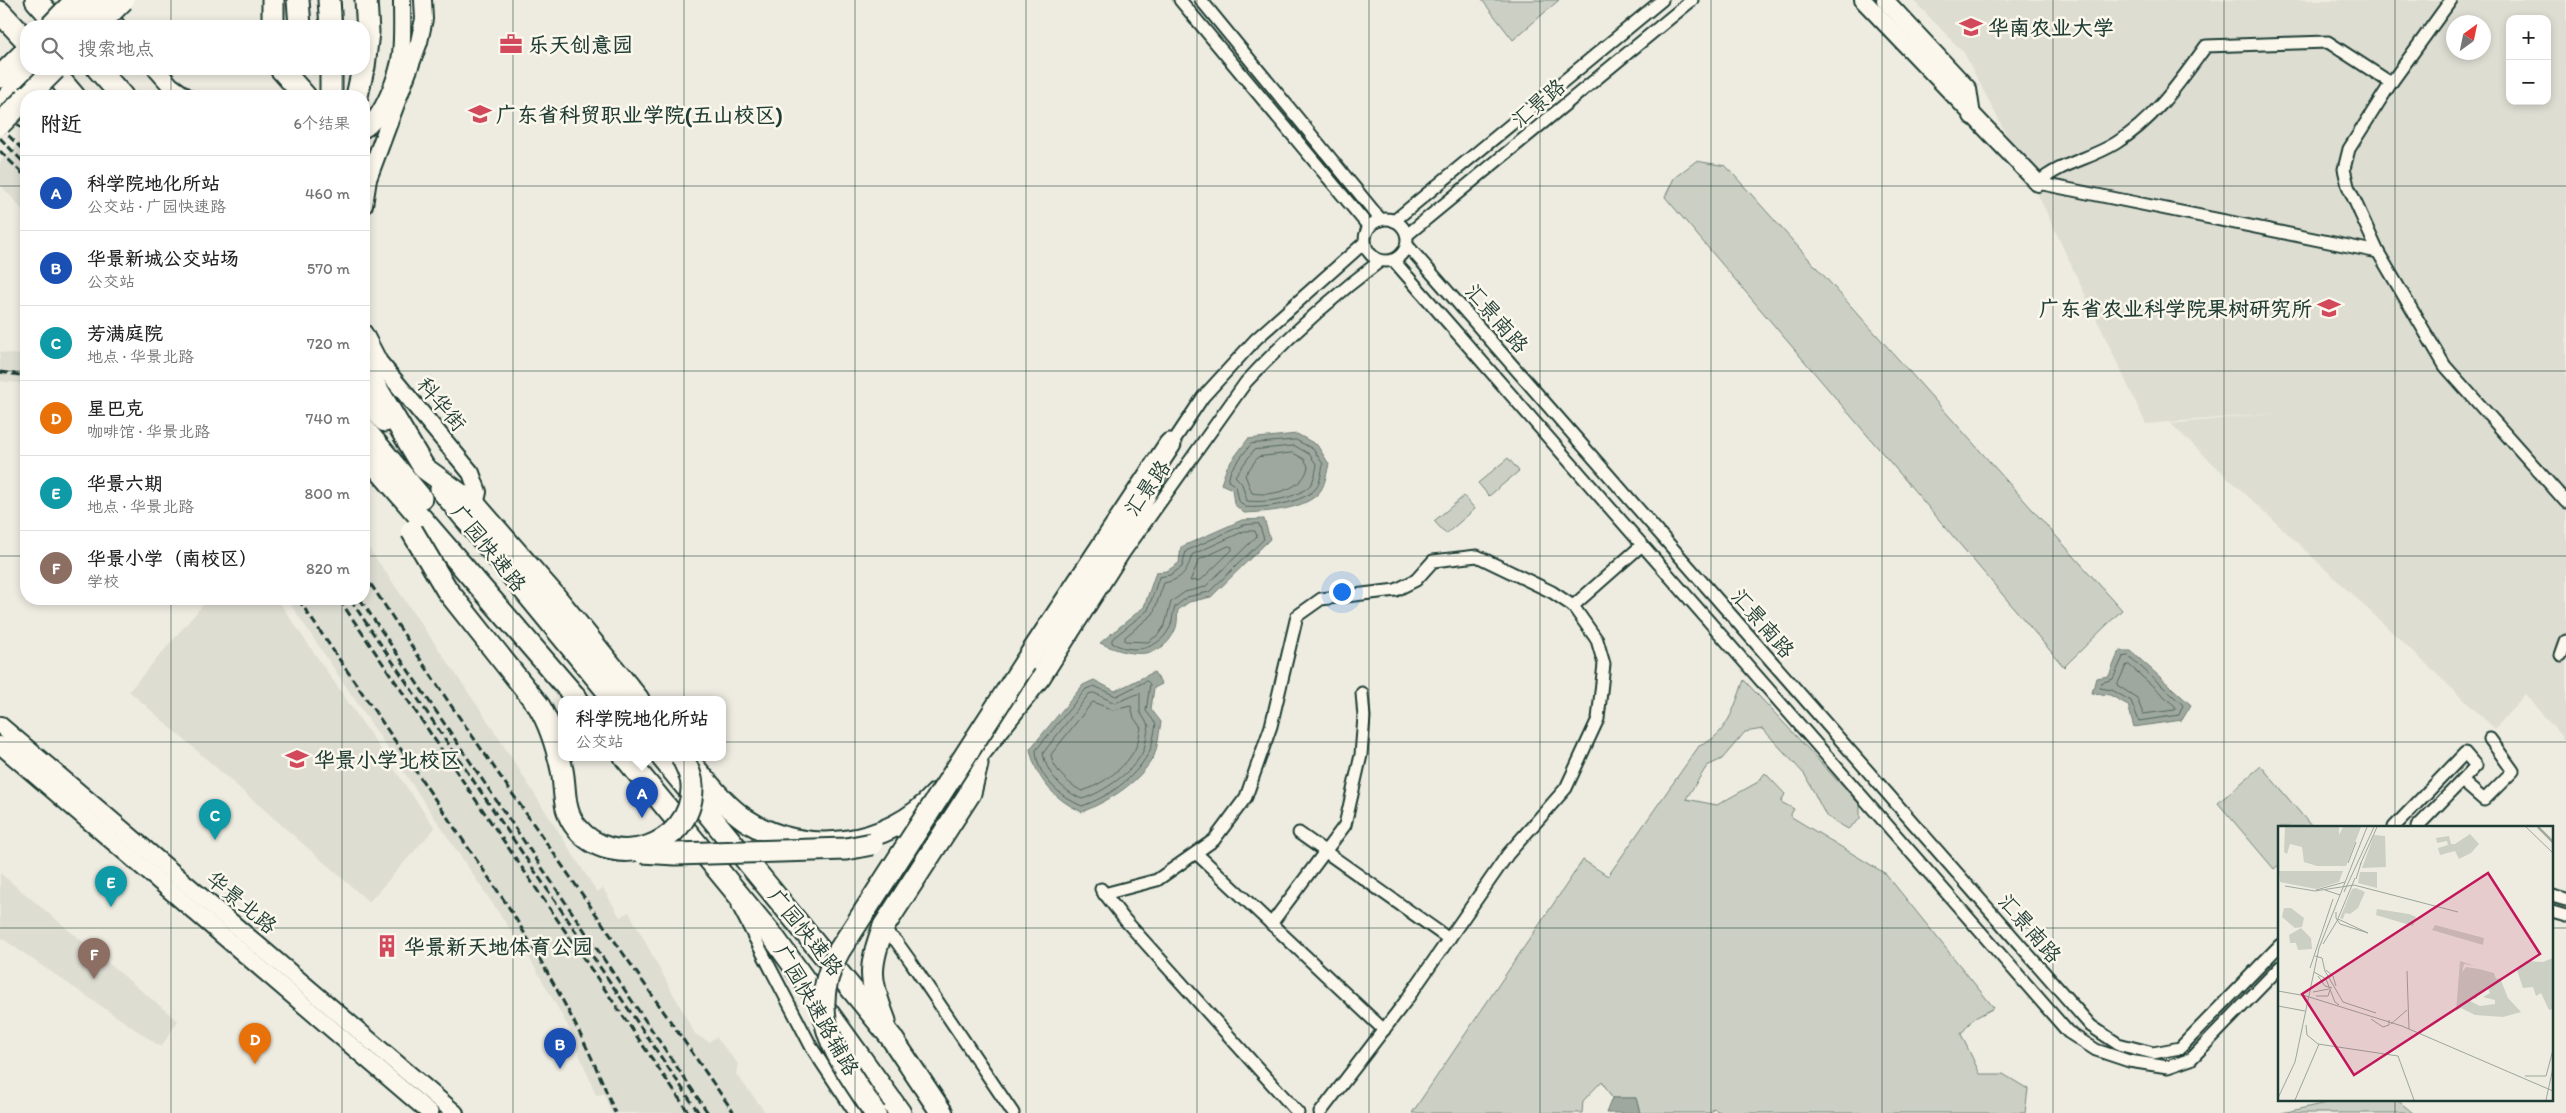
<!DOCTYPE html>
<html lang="zh">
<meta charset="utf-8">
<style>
:root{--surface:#fff;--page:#f2f2f2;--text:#222;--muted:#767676;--line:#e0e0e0;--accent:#0b8043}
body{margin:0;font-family:Itim,"LXGW WenKai TC",sans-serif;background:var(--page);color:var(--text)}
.controls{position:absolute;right:15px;top:15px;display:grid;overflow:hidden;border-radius:10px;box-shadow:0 2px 8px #0003}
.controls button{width:45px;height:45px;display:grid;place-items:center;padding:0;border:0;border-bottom:1px solid var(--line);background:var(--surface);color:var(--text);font:25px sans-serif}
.compass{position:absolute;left:2446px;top:15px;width:45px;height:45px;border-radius:50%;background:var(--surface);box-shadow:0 2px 8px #0003;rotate:33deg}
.you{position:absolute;left:1341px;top:591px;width:18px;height:18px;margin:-12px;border:4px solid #fff;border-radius:50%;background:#1a73e8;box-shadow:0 0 0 8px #1a73e833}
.badge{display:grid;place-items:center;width:32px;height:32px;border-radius:50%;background:var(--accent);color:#fff;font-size:16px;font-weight:700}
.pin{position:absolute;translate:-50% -41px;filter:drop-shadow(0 1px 2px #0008)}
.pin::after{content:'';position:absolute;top:26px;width:18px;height:15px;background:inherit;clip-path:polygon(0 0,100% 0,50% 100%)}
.popup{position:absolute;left:558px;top:696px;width:168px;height:65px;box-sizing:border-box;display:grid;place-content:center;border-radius:10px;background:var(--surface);filter:drop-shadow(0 1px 4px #0005);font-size:16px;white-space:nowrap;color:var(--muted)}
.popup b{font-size:19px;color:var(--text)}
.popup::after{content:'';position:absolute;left:50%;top:100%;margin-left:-10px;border:10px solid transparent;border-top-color:var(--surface)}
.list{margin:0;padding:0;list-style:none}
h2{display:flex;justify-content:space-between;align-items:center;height:65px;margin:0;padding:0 20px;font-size:21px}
h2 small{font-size:16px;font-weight:400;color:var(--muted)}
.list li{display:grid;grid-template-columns:32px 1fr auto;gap:15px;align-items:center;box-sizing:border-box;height:75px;padding:0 20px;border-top:1px solid var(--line)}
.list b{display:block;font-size:19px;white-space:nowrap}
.list p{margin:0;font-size:16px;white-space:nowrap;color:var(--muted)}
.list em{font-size:16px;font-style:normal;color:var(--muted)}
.icon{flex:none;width:28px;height:28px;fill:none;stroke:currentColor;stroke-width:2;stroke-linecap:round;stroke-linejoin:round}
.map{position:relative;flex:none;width:2566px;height:1113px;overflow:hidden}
.search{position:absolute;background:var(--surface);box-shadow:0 2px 8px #0003;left:20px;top:20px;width:350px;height:55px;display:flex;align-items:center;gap:12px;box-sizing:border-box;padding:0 18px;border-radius:20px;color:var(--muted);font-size:19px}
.panel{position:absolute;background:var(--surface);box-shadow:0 2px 8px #0003;left:20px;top:90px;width:350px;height:515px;border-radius:20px}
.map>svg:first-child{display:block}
</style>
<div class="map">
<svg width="2566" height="1113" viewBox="0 0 2566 1113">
<rect width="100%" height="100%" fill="#eeece1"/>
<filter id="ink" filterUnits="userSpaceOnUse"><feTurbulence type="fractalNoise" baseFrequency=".02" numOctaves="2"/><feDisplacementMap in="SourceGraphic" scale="10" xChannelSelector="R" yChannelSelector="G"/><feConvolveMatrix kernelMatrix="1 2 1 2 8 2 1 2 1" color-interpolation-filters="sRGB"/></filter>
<g filter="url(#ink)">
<!-- built -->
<g fill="#ddddd2" fill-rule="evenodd">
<path d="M1913 0H2566V742L2525 694 2495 729 2171 424 2277 413 2146 424 2043 205 1964 53ZM2510 19H2547V101H2510ZM2454 22H2484V52H2454Z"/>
<polygon points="26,136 26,214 0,184 0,162"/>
<polygon points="0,352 26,356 26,384 0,381"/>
<polygon points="364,541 486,718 597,892 603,888 620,917 629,912 695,1034 709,1042 716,1037 738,1064 736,1074 766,1113 611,1113 604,1094 596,1095 567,1024 530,959 287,599 364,599"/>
<polygon points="208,599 277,599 435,828 369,902 129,691"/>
<polygon points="0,873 178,1021 161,1047 0,937"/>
</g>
<!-- green -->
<g fill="#cbcfc4" stroke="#75867c">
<polygon points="1482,0 1559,0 1513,40"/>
<polygon points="1696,161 1726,166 2122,610 2064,667 1665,197 1674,178"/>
<polygon points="1508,458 1519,471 1489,496 1478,483"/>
<polygon points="1464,496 1475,509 1446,534 1434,521"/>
<path d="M1744 680 1860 805V819L1848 829 1826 816 1805 775 1763 729 1745 732 1722 759 1707 766 1686 799 1717 805 1758 782 1765 773 1785 794 1781 802 1794 809 1790 816 1886 874 1994 1008 1973 1019 1961 1034 1980 1074H2003L2028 1089 2025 1113H1723L1713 1109 1711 1113H1640L1636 1098H1612L1602 1081 1583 1101 1582 1113H1412L1583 860 1608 876 1699 746C1728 735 1734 707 1744 680Z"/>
<polygon points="2261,766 2312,827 2280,827 2280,864 2274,869 2218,803"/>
<polygon points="2343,1099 2396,1099 2413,1113 2282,1113"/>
</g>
<!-- water -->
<g fill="#9fa89f" stroke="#6c7d74">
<path d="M1297 434 1317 445 1329 464C1327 472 1325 484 1321 490 1308 510 1265 512 1244 513L1234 504 1232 489 1221 484 1227 467 1248 439Z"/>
<path d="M1264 519 1270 539 1211 597 1189 602 1178 610C1177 616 1178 624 1175 630 1161 663 1126 655 1100 643L1144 607 1156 572 1167 571 1179 563 1181 547 1242 520Z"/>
<polygon points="2119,651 2131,651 2191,705 2182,720 2134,727 2128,705 2110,695 2092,693 2096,678 2109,676"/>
<path d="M1154 672 1162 684 1154 688 1151 709 1161 722C1159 732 1158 746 1154 756 1139 783 1110 800 1082 812 1054 799 1036 779 1030 749L1083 685 1094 680 1115 691Z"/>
<polygon points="1612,1098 1636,1098 1640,1113 1606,1113"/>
</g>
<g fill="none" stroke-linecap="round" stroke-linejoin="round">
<!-- shore -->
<g stroke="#52685f" stroke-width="1">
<path d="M1296 440 1313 449 1323 464C1322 471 1320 482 1317 487 1305 503 1263 509 1245 507L1239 501 1236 486 1228 481 1231 470 1251 444Z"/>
<path d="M1295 446 1309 454 1317 465C1316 470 1314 480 1311 484 1299 499 1265 503 1247 501L1242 484 1235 476 1254 450Z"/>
<path d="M1293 453 1304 459 1308 466C1305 489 1272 497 1252 493L1245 475 1258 457Z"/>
<path d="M1259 524 1264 539 1209 592 1187 597 1175 607C1172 614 1173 623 1169 629 1158 650 1132 654 1112 643V639L1148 610 1159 577 1170 575 1182 567 1186 551 1243 525Z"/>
<path d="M1245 531H1255L1257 536 1205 587 1185 592 1171 602 1165 625 1158 635 1148 642 1125 641V637L1153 614 1164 583C1182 579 1187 572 1192 555Z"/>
<polygon points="1229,546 1232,547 1232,550 1201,580 1190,581 1199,560"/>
<polygon points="2129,656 2183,705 2179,715 2139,721 2131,701 2112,690 2100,688 2101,683 2113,679 2123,657"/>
<polygon points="2129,665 2175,706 2175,710 2143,714 2137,698 2117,685 2126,666"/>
<path d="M1147 681 1150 684 1146 711 1156 724C1154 733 1153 746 1148 754 1134 779 1108 797 1082 806 1060 797 1036 775 1036 750L1086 689 1094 686 1116 696Z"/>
<path d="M1094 693 1115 703 1140 693V712L1149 726C1147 733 1146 742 1144 749 1136 770 1103 793 1082 799 1063 791 1046 773 1043 753L1089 694Z"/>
<path d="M1093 702 1113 710 1131 706 1134 718 1141 728C1139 734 1139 742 1136 747 1127 767 1102 785 1082 791 1069 785 1053 769 1051 755Z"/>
</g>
<defs>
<g id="street">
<polyline points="1180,0 1369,227"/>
<polyline points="1201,0 1381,220"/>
<polyline points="2451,0 2391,83 2349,149 2344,169 2348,186 2378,252 2445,366 2566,502"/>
<polyline points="107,10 120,26"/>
<path d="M2038 183C2060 163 2091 159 2116 143 2155 119 2179 83 2206 46L2328 42 2391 83"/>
<polyline points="2038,183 2378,252"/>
<circle cx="1386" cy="240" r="21"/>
<polyline points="1394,221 1662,0"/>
<polyline points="1407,235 1692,0"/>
<polyline points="1407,245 2091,1026 2118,1044 2153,1053 2180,1048 2280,945"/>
<polyline points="1394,261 2068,1032 2096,1050 2129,1061 2168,1067 2191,1059 2280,967"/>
<polyline points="1169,448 1203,397 1256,339 1365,242"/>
<polyline points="1573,606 1642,545"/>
<polyline points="2561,655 2566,641"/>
<polyline points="996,724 1023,695 1146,504 1160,475"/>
<path d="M977 764 1044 679 1124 553 1246 382C1287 338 1332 297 1380 261"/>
<polyline points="2462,781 2484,800 2513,771 2490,739"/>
<polyline points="2394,827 2465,753 2476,766 2417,827"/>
<polyline points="1299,833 1449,939"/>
<polyline points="1196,853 1384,1030"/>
<polyline points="1101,889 1125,920 1298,1113"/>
<polyline points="1104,894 1157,880 1214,840 1246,797 1271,726 1297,616 1321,599 1396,590 1416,580 1433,561 1477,556 1552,592 1573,606 1597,640 1604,664 1598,719 1566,788 1508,854 1405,1002 1320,1113"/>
<polyline points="2552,896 2566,900"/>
<polyline points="738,906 812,1048 855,1113"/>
<polyline points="2552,912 2566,916"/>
<polyline points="1271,924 1345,825 1361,755 1364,717 1362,693"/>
<polyline points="883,930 896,941 911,962 1013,1113"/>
</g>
<g id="secondary">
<polyline points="1863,0 2038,183"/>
<polyline points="1885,0 1968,89 1972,116"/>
<polyline points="156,69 171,86 185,96"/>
<path d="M364 129C382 119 399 74 401 54 403 37 402 18 402 0"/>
<polyline points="364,205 368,179 419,42 424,19 423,0"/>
<polyline points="364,333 379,362 471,473 478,492 475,505"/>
<polyline points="0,725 455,1113"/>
<polyline points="0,745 430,1113"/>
</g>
<g id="highway">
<polyline points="36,0 59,26"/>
<polyline points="298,0 300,26"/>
<polyline points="329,0 331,26"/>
<polyline points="0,12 26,40"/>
<polyline points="273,26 273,0"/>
<polyline points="364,67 368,32 366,0"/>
<polyline points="51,69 74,96"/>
<polyline points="98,69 122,96"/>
<polyline points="281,69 305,96"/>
<polyline points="0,77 26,51"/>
<polyline points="331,96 331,69"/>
<polyline points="357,96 363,69"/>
<polyline points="0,106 35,69"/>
<polyline points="364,367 424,468 475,505 557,599 638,699"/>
<polyline points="364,396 385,421"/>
<polyline points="364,429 421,498"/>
<polyline points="364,452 577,699"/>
<polyline points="441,489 614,699"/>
<polyline points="1025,663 1170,444"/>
<polyline points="625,757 774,938 900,1113"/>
<polyline points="662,757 891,1037 942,1113"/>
<path d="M685 757C704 778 722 804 746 820 805 859 889 847 936 794"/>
<path d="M885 1021C869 980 868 967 884 926L970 793 977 764"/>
</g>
</defs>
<!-- street casing -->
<use href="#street" stroke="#1f3d34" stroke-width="15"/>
<!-- secondary casing -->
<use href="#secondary" stroke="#1f3d34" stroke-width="20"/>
<!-- highway casing -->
<use href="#highway" stroke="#1f3d34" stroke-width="25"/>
<!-- street -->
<use href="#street" stroke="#fbf7ec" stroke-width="11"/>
<!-- secondary -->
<use href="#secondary" stroke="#fbf7ec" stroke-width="16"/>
<!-- highway -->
<use href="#highway" stroke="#fbf7ec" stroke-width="21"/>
<!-- rail -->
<g stroke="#1f3d34" stroke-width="3" stroke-dasharray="8 4" stroke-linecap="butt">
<polyline points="0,108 26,132"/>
<polyline points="0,127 26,153"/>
<polyline points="0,138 26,165"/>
<polyline points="0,151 26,177"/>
<polyline points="0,372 26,376"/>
<polyline points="364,574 448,701 734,1113"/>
<path d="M298 599 508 906C549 973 587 1040 615 1113"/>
<polyline points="339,599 689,1113"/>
<polyline points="350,599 699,1113"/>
<polyline points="360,599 708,1113"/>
</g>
<defs>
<g id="highway-bridge">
<polyline points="51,26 76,0"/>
<polyline points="75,26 100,0"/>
<polyline points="97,26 123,0"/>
<polyline points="28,96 55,69"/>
<polyline points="0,124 26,98"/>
<path d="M412 531 447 590 539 706C551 726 557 747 562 770 566 790 562 811 577 828 613 872 691 847 692 789 693 778 687 767 682 757"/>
<polyline points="642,852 675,854 846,849 872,844"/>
<path d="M875 1113C839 1058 802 1017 839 951L1025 663"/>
</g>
</defs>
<!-- highway-bridge casing -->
<use href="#highway-bridge" stroke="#1f3d34" stroke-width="25" stroke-linecap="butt"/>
<!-- highway-bridge -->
<use href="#highway-bridge" stroke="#fbf7ec" stroke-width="21"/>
</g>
</g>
<!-- grid -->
<path fill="none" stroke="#1f3d34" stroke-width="1" stroke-opacity="0.55" d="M171 0V26M342 0V26M513 0V1113M684 0V1113M855 0V1113M1026 0V1113M1197 0V1113M1369 0V1113M1540 0V1113M1711 0V1113M1882 0V1113M2053 0V1113M2224 0V1113M2395 0V827M171 69V96M342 69V96M0 186H26M364 186H2566M0 371H26M364 371H2566M0 556H26M364 556H2566M171 599V1113M342 599V1113M0 742H2566M0 928H2280M2552 928H2566M2395 1099V1113"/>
<!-- icons -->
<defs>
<symbol id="university-bare" viewBox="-9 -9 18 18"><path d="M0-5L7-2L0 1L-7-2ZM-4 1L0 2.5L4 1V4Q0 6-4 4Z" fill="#d1495b" stroke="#fbf7ec" stroke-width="2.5" paint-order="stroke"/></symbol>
<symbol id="office-bare" viewBox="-9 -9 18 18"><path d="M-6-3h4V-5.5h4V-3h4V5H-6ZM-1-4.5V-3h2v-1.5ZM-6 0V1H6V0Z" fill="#d1495b" stroke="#fbf7ec" stroke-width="2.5" paint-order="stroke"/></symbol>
<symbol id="school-bare" viewBox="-9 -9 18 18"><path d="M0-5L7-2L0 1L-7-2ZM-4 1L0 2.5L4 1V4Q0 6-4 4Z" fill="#d1495b" stroke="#fbf7ec" stroke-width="2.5" paint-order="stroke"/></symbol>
<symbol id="building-bare" viewBox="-9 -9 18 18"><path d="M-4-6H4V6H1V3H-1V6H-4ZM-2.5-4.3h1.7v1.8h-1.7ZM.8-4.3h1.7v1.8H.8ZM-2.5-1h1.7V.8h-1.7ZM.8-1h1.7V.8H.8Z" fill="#d1495b" stroke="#fbf7ec" stroke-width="2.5" paint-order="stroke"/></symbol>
</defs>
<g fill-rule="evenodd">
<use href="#university-bare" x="1955" y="11" width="32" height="32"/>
<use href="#office-bare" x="495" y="28" width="32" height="32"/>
<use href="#university-bare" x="464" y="98" width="32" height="32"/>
<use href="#university-bare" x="2313" y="292" width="32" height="32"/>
<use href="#school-bare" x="281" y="743" width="32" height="32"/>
<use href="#building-bare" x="371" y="930" width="32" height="32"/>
</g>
<g text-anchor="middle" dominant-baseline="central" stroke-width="5" stroke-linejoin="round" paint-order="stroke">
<!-- poi labels -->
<g font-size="21" font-weight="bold" fill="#1f3d34" stroke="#fbf7ec" text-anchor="start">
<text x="1988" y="27">华南农业大学</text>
<text x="528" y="44">乐天创意园</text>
<text x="496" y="114">广东省科贸职业学院(五山校区)</text>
<text x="2312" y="308" text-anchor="end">广东省农业科学院果树研究所</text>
<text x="314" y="759">华景小学北校区</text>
<text x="404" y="946">华景新天地体育公园</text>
</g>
<!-- street labels -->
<g font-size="21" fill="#1f3d34" stroke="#fbf7ec">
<text transform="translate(1538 103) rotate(-40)">汇景路</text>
<text transform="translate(1497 318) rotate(49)">汇景南路</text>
<text transform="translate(442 404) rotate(50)">科华街</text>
<text transform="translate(1147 488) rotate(-55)">汇景路</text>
<text transform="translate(489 548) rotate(51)">广园快速路</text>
<text transform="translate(1763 623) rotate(49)">汇景南路</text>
<text transform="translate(242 902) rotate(40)">华景北路</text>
<text transform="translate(2030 928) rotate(49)">汇景南路</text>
<text transform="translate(806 932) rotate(51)">广园快速路</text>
<text transform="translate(817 1010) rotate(60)">广园快速路辅路</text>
</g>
</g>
<!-- overview -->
<g transform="translate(2278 826)">
<rect width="275" height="275" fill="#eeece1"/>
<path d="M7 1H61V9L65 1H83L68 40H39L26 36 24 21 12 18 9 28 6 26ZM192 8 201 18 193 27 181 33 177 25 162 29 160 22 170 19 169 15 159 17 158 12 171 10 173 18H177ZM96 9 107 10 108 41 84 42ZM1 45H65L61 56 38 63 2 56ZM82 46H99V62L80 57ZM78 62 87 66 80 82 72 88 67 87 65 93 62 92 74 63ZM6 82H13L26 92 24 101 17 102 4 91ZM99 83 131 88 138 91 135 100 98 89ZM157 99 206 112 205 119 154 104ZM23 102 33 112 34 123 20 124 18 117H12L11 109ZM275 132V183L271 184 263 167 258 170 255 161 245 162 239 144 248 135 265 136ZM182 135 197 140 186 138 184 146 188 141 201 143 216 147 218 153 222 152 230 172 243 186 225 191 197 189 183 182 178 185ZM210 162 212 167 205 171 217 174V178L202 180 190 174 194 171 198 173 200 168Z" fill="#cbcfc4" fill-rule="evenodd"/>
<path fill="none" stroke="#9fa89f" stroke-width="2.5" d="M260 1 275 16"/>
<path fill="none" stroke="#9ba69c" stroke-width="1" d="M248 1 275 27M70 37 78 16M82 39 99 1M78 53 83 37M7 60 37 65 76 59 180 86M38 64 67 56M47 64 62 69M66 66 96 1M58 86V92L62 98 90 107 60 93M45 118 59 95 77 52M37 130 44 132 47 145 65 176 98 187M32 142 55 73M48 144 55 150 58 160M129 145 131 203M36 146 48 153 57 176 61 179M40 150 47 160 54 162M0 165 28 170 124 200 275 265M35 166 51 163M38 170H50L52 164M0 180 27 185M93 193 105 201 111 199V194M113 198 129 184M28 199 29 209 40 218 120 230M120 230 136 274M247 250H268L275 224M0 272 17 236 41 122 89 1M17 274 41 218M268 274 275 242"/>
<path fill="#c2185b" fill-opacity="0.15" stroke="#c2185b" stroke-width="2.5" d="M210 47 262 128 76 249 24 168Z"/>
<rect width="275" height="275" fill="none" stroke="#1f3d34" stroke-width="2.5"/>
</g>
</svg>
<div class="controls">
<button>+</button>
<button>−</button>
</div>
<svg class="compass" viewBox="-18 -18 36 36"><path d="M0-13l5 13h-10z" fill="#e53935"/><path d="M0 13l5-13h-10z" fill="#767676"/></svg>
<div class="you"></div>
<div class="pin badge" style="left:642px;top:818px;background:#1a4fb4">A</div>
<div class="popup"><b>科学院地化所站</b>公交站</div>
<div class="pin badge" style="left:560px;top:1069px;background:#1a4fb4">B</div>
<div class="pin badge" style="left:215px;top:840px;background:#0f9aa8">C</div>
<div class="pin badge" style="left:255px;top:1064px;background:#e8710a">D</div>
<div class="pin badge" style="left:111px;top:907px;background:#0f9aa8">E</div>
<div class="pin badge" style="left:94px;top:979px;background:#8d6e63">F</div>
<div class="search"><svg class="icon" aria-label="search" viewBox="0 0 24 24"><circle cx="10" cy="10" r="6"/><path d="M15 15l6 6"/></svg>搜索地点</div>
<section class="panel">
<h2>附近<small>6个结果</small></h2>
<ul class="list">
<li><span class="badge" style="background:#1a4fb4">A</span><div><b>科学院地化所站</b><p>公交站 · 广园快速路</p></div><em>460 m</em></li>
<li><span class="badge" style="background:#1a4fb4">B</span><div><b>华景新城公交站场</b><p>公交站</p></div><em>570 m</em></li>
<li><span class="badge" style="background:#0f9aa8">C</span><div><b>芳满庭院</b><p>地点 · 华景北路</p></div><em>720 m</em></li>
<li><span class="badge" style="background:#e8710a">D</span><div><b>星巴克</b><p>咖啡馆 · 华景北路</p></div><em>740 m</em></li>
<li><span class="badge" style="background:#0f9aa8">E</span><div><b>华景六期</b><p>地点 · 华景北路</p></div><em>800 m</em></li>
<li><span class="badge" style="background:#8d6e63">F</span><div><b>华景小学（南校区）</b><p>学校</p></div><em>820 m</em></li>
</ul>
</section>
</div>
